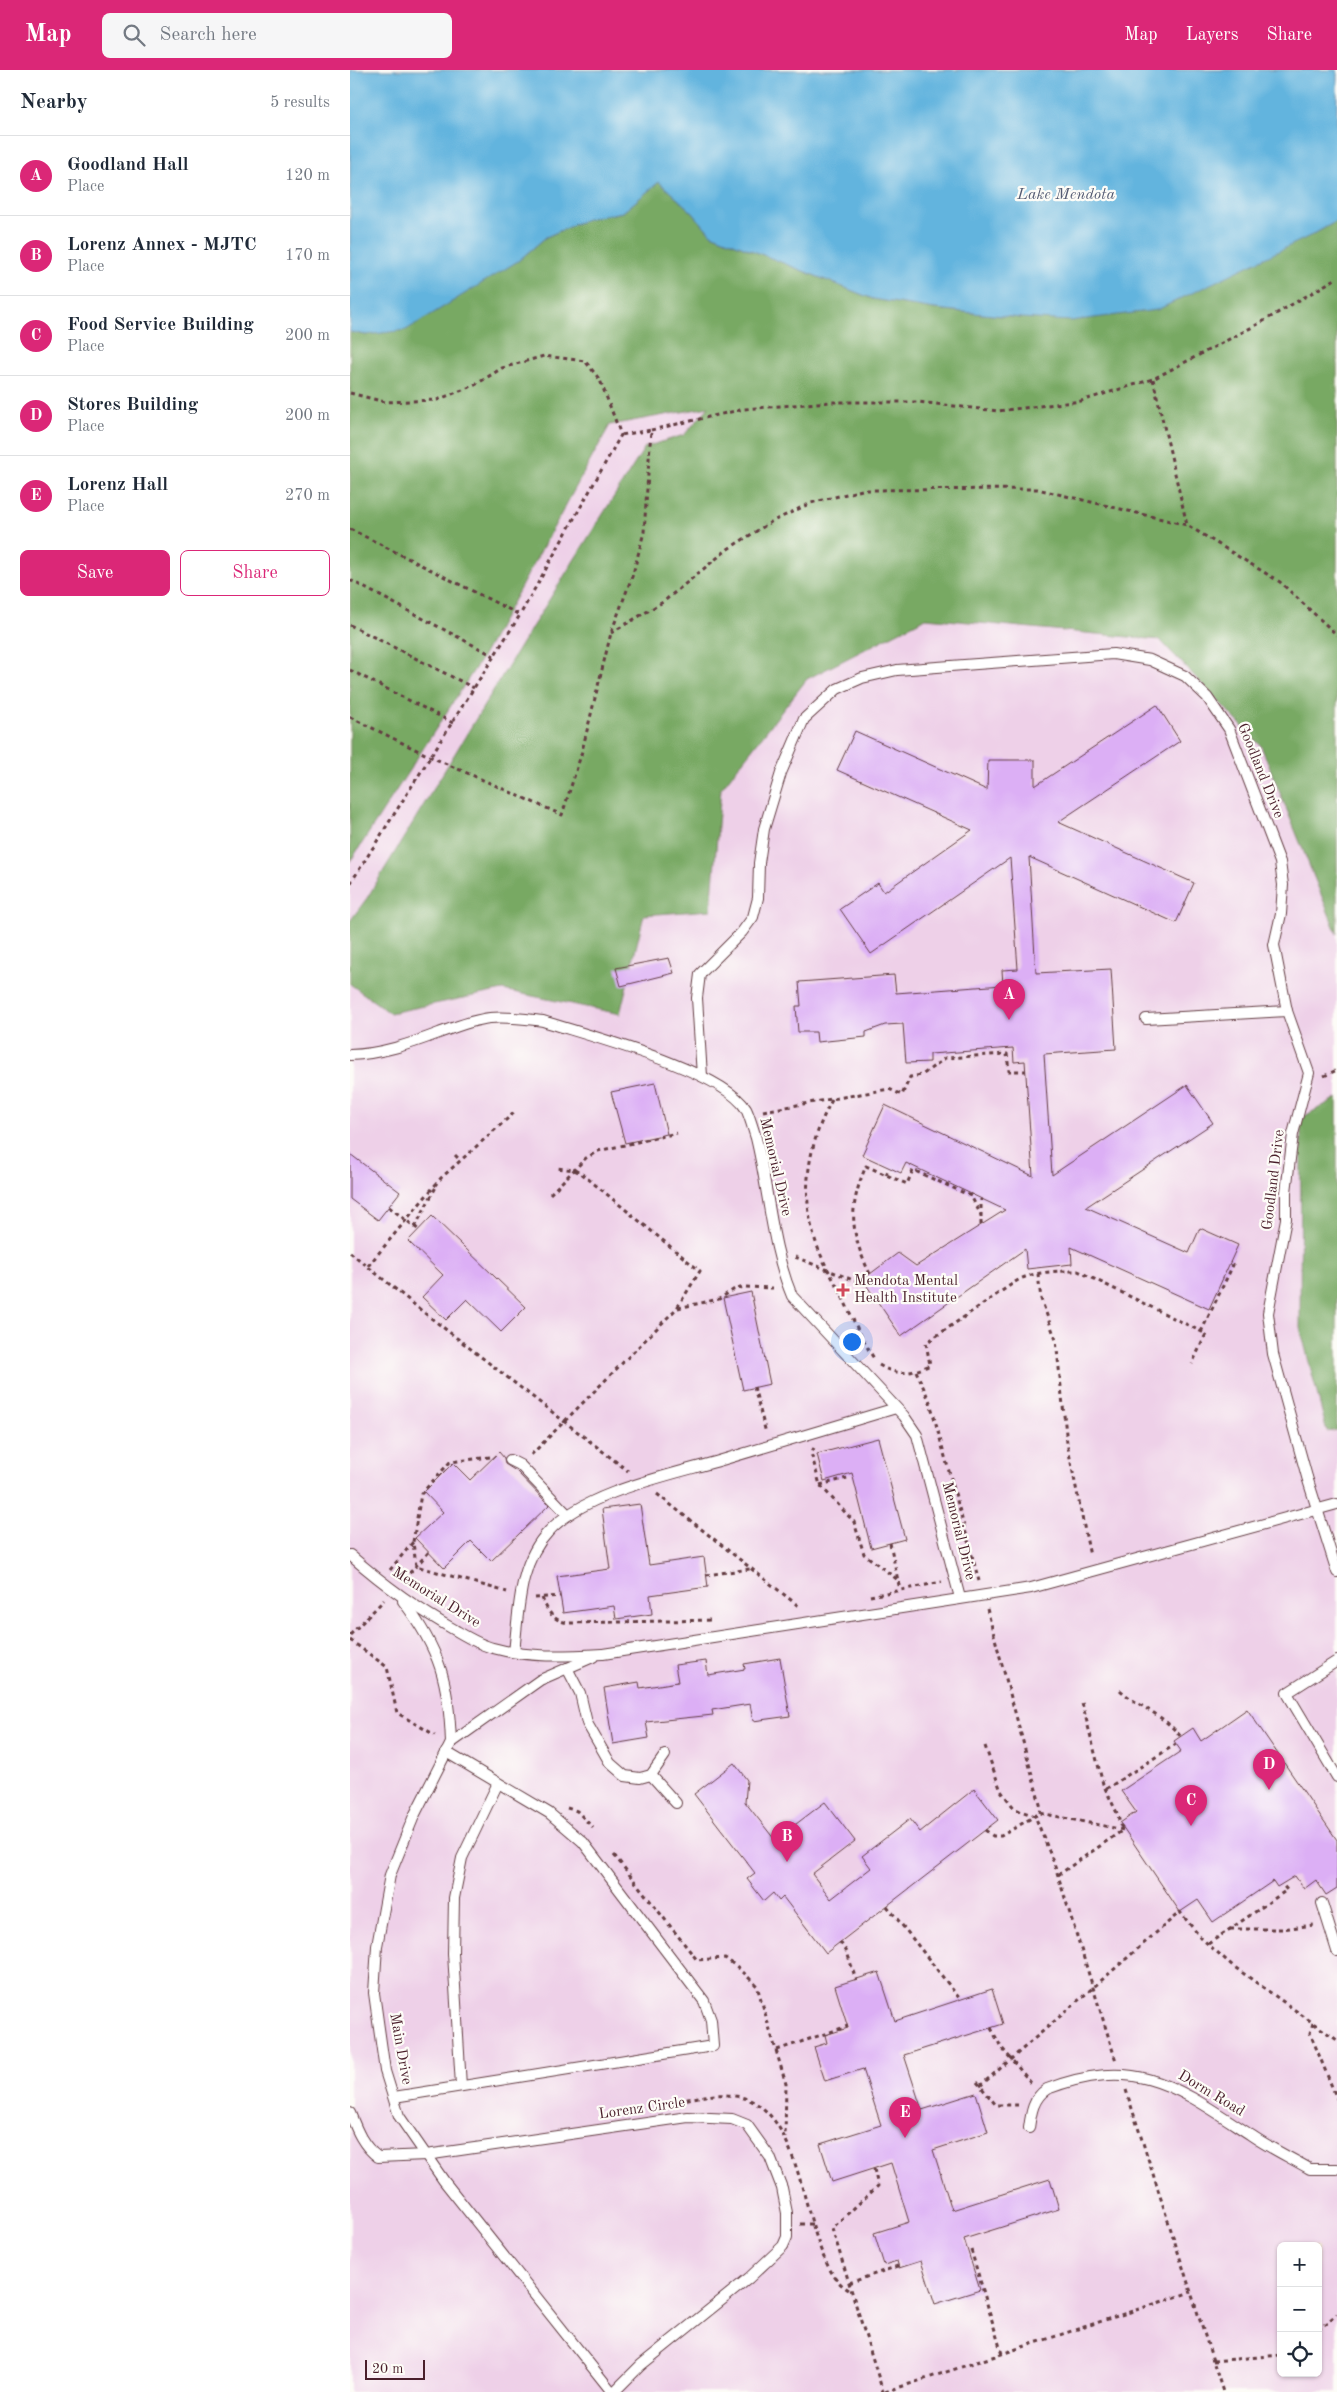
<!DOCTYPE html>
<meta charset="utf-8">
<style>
:root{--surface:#fff;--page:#f6f6f7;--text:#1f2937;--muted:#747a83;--line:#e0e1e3;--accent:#db2777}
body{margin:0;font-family:"Old Standard TT",serif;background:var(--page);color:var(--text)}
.controls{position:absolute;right:15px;bottom:15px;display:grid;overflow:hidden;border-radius:8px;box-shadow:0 1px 4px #0004}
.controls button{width:45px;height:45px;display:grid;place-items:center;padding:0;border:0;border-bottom:1px solid var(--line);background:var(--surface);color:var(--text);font:25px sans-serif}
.scale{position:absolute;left:15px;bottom:12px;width:60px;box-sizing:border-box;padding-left:5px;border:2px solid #4a1f2b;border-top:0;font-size:14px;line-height:18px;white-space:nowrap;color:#4a1f2b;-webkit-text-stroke:4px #fdfcf7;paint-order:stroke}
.you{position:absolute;left:501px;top:1271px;width:18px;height:18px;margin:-12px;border:4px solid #fff;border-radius:50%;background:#1a73e8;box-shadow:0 0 0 8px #1a73e833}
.badge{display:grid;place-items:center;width:32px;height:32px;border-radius:50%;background:var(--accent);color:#fff;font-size:16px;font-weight:700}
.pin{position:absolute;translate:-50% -41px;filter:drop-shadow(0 1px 2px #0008)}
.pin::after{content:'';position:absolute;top:26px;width:18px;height:15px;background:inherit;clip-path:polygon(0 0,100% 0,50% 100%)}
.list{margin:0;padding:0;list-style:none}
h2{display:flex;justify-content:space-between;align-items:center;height:65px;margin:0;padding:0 20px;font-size:21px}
h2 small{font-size:16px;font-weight:400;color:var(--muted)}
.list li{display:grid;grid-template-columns:32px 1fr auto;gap:15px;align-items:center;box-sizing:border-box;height:80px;padding:0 20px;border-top:1px solid var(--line)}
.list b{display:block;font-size:19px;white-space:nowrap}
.list p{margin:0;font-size:16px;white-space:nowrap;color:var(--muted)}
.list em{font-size:16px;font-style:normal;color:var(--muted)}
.actions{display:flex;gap:10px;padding:15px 20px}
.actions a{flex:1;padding:11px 0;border:1px solid var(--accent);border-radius:8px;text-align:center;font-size:18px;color:var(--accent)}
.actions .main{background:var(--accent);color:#fff}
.icon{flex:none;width:28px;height:28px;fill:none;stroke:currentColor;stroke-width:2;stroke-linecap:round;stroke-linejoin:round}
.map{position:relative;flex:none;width:987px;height:2322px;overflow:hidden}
header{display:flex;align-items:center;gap:30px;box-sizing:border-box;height:70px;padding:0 25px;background:var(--accent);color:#fff}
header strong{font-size:24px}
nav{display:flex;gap:28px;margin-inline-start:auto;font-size:18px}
.search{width:350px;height:45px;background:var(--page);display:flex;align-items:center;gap:12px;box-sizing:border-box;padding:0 18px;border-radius:8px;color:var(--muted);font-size:19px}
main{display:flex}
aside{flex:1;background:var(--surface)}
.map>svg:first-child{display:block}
</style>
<header>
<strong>Map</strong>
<div class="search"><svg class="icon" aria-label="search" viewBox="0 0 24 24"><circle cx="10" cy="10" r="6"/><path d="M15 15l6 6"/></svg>Search here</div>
<nav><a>Map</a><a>Layers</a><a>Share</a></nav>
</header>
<main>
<aside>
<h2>Nearby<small>5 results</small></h2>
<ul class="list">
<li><span class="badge">A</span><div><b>Goodland Hall</b><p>Place</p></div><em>120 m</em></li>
<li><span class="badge">B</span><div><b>Lorenz Annex - MJTC</b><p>Place</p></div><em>170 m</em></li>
<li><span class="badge">C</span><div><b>Food Service Building</b><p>Place</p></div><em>200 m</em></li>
<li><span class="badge">D</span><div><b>Stores Building</b><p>Place</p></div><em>200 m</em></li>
<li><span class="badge">E</span><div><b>Lorenz Hall</b><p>Place</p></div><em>270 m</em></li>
</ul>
<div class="actions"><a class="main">Save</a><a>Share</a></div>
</aside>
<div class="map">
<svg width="987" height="2322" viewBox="0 0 987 2322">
<rect width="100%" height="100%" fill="#fdfcf7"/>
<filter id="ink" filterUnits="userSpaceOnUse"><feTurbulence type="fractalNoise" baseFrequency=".02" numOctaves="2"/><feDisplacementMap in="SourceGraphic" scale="10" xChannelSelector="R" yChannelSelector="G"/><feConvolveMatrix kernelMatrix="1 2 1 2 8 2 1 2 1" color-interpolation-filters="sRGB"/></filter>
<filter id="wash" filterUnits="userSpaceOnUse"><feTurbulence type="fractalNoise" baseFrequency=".0096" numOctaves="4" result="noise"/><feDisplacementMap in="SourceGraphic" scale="20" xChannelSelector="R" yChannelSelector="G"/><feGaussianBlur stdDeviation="1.12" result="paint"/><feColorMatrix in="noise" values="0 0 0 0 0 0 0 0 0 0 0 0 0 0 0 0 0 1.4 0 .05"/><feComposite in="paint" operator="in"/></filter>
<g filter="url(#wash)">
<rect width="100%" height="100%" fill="#f3e7ce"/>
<!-- built -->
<path fill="#eed0e8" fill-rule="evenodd" d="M987 151V2322H0V262L962 165ZM931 2176H968V2303H931Z"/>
<!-- forest -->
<g fill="#78a963" stroke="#616447">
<polygon points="309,112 342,142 361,164 523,229 585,239 671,248 962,165 987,151 987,864 911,676 810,570 576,548 457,609 371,719 361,840 294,845 270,944 153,920 40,943 0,914 0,851 17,828 172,573 295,377 334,365 359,337 260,355 133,586 0,792 0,262 16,265 168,191 196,167 237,149 273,142"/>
<polygon points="987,1028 987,1360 977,1362 950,1257 951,1048"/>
</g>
<!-- water -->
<polygon fill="#62b4de" stroke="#566a84" points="0,0 987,0 987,151 962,165 807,240 721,251 671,248 585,239 523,229 361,164 342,142 309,112 273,142 237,149 196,167 168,191 56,260 16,265 0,262"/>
<g id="blocks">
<!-- building -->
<g fill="#dcaff5">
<polygon points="807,635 830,671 708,752 844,813 826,853 679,787 686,903 761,899 766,979 694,984 702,1105 837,1015 863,1053 736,1137 839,1183 850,1158 888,1175 859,1239 721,1177 722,1194 677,1199 675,1179 551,1266 517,1216 516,1207 548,1183 566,1196 655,1140 556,1093 551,1103 512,1085 535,1035 683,1106 675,991 664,992 663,978 580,984 580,992 556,993 553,954 535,955 516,962 516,967 467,972 466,962 448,962 446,936 451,936 449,912 544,905 546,923 653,915 652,900 668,899 660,788 521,884 490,839 528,813 534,822 622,760 487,700 505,661 637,720 638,690 685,690 685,716"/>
<polygon points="319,888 324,903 271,916 266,898"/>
<polygon points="305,1013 317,1064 275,1073 261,1022"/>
<polygon points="0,1084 50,1122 28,1150 0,1129"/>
<polygon points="82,1146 176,1237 151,1262 117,1229 96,1250 72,1227 93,1205 58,1171"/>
<polygon points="401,1222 420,1314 393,1320 373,1228"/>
<polygon points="528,1368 555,1469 521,1478 502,1403 474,1411 467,1384"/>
<polygon points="149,1382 154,1388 155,1394 166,1401 199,1435 141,1491 121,1471 94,1498 65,1468 93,1442 74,1422 103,1393 120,1410"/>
<polygon points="290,1434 299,1495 354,1487 358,1517 300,1525 302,1544 266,1549 264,1536 213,1543 207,1506 260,1499 252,1439"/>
<polygon points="430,1588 440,1646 403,1651 400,1634 362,1640 363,1645 296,1652 299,1668 263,1674 254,1618 289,1612 290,1618 328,1612 325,1595 356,1591 358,1605 395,1599 394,1594"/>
<polygon points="897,1639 987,1770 987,1818 976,1825 966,1810 954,1819 945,1806 927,1817 923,1811 863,1852 848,1830 830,1842 770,1753 786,1742 771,1721 831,1681 824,1671 843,1658 851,1671"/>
<polygon points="384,1693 397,1710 395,1732 425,1770 475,1732 505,1771 462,1804 481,1829 521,1798 512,1786 560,1749 570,1762 624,1719 648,1750 476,1883 433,1827 429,1831 423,1823 414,1831 397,1809 405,1803 344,1724"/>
<polygon points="529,1902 545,1951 642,1919 653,1954 554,1985 572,2040 626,2023 638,2062 583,2080 602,2140 700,2109 709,2139 614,2169 630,2220 585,2234 571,2191 549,2198 547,2191 534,2195 524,2163 559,2152 541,2093 482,2112 470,2074 531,2055 513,1999 475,2011 464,1977 477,1973 475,1965 498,1958 485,1916"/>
</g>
</g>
</g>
<g filter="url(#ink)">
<use href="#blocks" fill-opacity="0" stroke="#633d43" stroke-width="1"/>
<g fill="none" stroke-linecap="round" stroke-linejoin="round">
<defs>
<g id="service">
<polyline points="796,949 937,941"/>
<path d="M0 985C31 984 60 974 89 963 105 957 122 950 140 948 157 946 176 949 193 951 239 966 372 1000 396 1039 400 1047 403 1059 406 1068 419 1120 421 1176 442 1226L554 1346 567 1365 610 1528"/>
<polyline points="352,1006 347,928 350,904 392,862 403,847 408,828 409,793 414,759 431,703 454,649 487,619 512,608 547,600 763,584 800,590 835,606 857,627 879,659 930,792 933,815 931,844 924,875 937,941 959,1003 943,1064 936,1122 936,1149 918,1243 923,1284 957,1407 987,1502"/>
<polyline points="160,1390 170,1395 218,1445"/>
<path d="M0 1485C33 1514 67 1539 105 1560 117 1567 130 1575 143 1578 179 1588 215 1586 253 1584L681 1518 987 1434"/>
<path d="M53 1531C90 1580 99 1612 101 1673"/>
<path d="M164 1582C169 1541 168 1493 199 1461 235 1422 321 1405 372 1390 430 1373 488 1355 546 1338"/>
<polyline points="243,1587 190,1610 101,1673 64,1746 40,1805 27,1876 24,1923 35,2001 49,2046 94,2111 262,2322"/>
<polyline points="987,1591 937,1623 987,1707"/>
<polyline points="217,1598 230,1623 237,1653 260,1693 275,1706 290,1708 301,1705 315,1685"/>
<polyline points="301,1705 326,1733"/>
<polyline points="972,1833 987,1881"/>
<polyline points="111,2016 103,1883 104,1828 112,1788 148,1713"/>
<polyline points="44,2027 363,1976 361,1950 354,1931 233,1772 199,1743 96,1682"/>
<path d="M0 2043C7 2061 13 2076 28 2087L76 2085 338 2047 382 2049 397 2055 420 2087 432 2118 437 2143V2167L433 2176 399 2208 291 2295 264 2322"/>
<path d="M679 2058C681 2043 683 2028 697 2019 788 1985 827 2017 901 2065 920 2078 941 2088 960 2099H987"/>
</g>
</defs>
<!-- service casing -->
<use href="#service" stroke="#633d43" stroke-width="12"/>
<!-- path -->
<g stroke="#633d43" stroke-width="3" stroke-dasharray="4 4" stroke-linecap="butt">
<polyline points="803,309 837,455"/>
<polyline points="0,323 35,332 87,330 125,315 152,298 194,286 235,291 250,310 271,365 170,545"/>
<polyline points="301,360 394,339 480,332 568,332 648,341 731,331 803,309 912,252 987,208"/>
<polyline points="0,459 170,545 0,814"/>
<polyline points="0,510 144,586"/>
<polyline points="0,555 124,618"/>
<polyline points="261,563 313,532 378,479 421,452 461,433 512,420 687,419 837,455 930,512 987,565"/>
<polyline points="0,600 103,653"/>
<polyline points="0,647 81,687 212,745 231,685 261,563 283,504 294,462 301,360 271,365"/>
<polyline points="974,1006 987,1000"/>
<path d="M482 1030C457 1075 449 1128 468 1178 474 1194 484 1210 492 1226 502 1247 512 1270 525 1290"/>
<polyline points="413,1041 539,1019 552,1025 560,1007 572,1005 595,988 657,984 659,1001 676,1001"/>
<polyline points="105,1085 110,1090"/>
<polyline points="536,1105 539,1098"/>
<polyline points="200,1124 236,1088 248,1081 327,1063"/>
<polyline points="39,1137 69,1160"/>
<polyline points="631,1155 631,1129"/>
<polyline points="65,1157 87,1115"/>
<polyline points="0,1182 72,1241 278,1401"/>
<polyline points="445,1187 513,1214 516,1213"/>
<polyline points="18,1196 91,1108 166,1041"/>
<path d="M520 1204C500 1163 498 1138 516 1096L557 1114 563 1100 621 1126 631 1145"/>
<polyline points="688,1204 691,1229 706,1270 717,1373 740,1486"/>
<polyline points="328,1238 369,1229 383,1220 394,1217 423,1218"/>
<polyline points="851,1262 883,1195 880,1193"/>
<path d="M529 1295C547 1306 561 1304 580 1295L576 1273 665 1212C682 1201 708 1201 728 1201L856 1264 842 1294"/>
<polyline points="566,1301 580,1332 629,1511"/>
<polyline points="404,1317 416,1363"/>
<polyline points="464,1378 461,1383 470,1415 504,1452 514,1484 548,1510"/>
<polyline points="181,1385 327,1238 350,1201 231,1103 224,1100 207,1098"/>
<polyline points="140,1387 100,1392 71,1424 63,1472 66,1496 157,1522"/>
<polyline points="470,1415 501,1407"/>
<polyline points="307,1424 451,1538"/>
<polyline points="540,1473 550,1520"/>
<polyline points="40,1500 63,1472"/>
<polyline points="356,1505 400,1499"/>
<polyline points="54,1509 79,1482"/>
<polyline points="520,1526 592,1512"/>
<polyline points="185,1528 210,1526"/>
<path d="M192 1528C198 1542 203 1551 219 1553L363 1550"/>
<polyline points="637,1539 691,1738 690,1743"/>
<polyline points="0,1565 34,1530"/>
<polyline points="0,1570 37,1597 47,1643 85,1665"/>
<path d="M770 1620C791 1639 811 1642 831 1667"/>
<polyline points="732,1633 753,1714 768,1745 770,1755 774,1759"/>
<polyline points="635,1676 651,1721 665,1739 685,1746 705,1796 766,1991"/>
<polyline points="756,1719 826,1674"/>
<polyline points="217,1738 227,1741 243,1758"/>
<polyline points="635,1760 643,1766 651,1766 690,1743 774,1760"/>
<polyline points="264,1785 347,1890 375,1888 390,1899 407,1916 436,2014 435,2068"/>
<polyline points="708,1805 773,1760"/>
<polyline points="537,1836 610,1929"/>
<polyline points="880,1859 932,1859 964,1855"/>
<polyline points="490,1872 497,1882 506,1910"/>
<polyline points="858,1874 937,1820 932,1814"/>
<polyline points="963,1953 960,1963 987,2029"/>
<polyline points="641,1958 651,1977 682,2014"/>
<polyline points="427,1980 498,1956"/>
<polyline points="627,2012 646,2035 668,2035"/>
<polyline points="630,2016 830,1842 851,1868 883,1896 987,1970"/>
<polyline points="776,2020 873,2322"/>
<path d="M321 2032C341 2029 364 2022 385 2026 456 2036 449 2163 487 2210 491 2215 497 2219 502 2222"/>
<polyline points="524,2099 528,2116 482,2158 533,2322"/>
<polyline points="450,2154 463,2154"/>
<polyline points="621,2180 652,2284"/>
<polyline points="499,2213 548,2196"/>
<polyline points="968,2260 987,2244"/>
<polyline points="863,2291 931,2285"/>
<polyline points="962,2303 966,2305"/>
<polyline points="535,2322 841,2222"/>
</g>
<!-- service -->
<use href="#service" stroke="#fff" stroke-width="10"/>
</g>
</g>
<!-- markers -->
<path fill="#d1495b" stroke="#fdfcf7" stroke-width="2" d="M490.5 1212.5h5v5h5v5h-5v5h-5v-5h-5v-5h5z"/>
<g text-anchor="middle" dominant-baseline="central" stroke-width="4.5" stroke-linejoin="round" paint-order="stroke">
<!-- street labels -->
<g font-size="15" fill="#4a1f2b" stroke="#fdfcf7">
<text transform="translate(910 701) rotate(68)">Goodland Drive</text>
<text transform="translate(425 1097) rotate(77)">Memorial Drive</text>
<text transform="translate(924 1110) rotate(-83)">Goodland Drive</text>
<text transform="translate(608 1461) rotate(76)">Memorial Drive</text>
<text transform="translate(86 1528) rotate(32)">Memorial Drive</text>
<text transform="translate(50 1979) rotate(80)">Main Drive</text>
<text transform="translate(861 2024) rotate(31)">Dorm Road</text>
<text transform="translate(292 2039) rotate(-8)">Lorenz Circle</text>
</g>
<!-- poi labels -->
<g font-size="15" fill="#4a1f2b" stroke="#fdfcf7" text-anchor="start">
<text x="504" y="1211">Mendota Mental<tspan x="504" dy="17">Health Institute</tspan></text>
</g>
<!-- water labels -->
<g font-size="16" font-style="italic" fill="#545b73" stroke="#fdfcf7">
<text x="716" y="125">Lake Mendota</text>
</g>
</g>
</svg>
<div class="controls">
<button>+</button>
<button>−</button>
<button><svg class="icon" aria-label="locate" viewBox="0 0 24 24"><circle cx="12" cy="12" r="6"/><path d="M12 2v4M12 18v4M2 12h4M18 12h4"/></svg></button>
</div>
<div class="scale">20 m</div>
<div class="you"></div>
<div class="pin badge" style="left:659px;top:950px">A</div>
<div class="pin badge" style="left:437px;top:1792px">B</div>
<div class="pin badge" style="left:841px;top:1756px">C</div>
<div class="pin badge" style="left:919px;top:1720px">D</div>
<div class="pin badge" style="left:555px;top:2068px">E</div>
</div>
</main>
